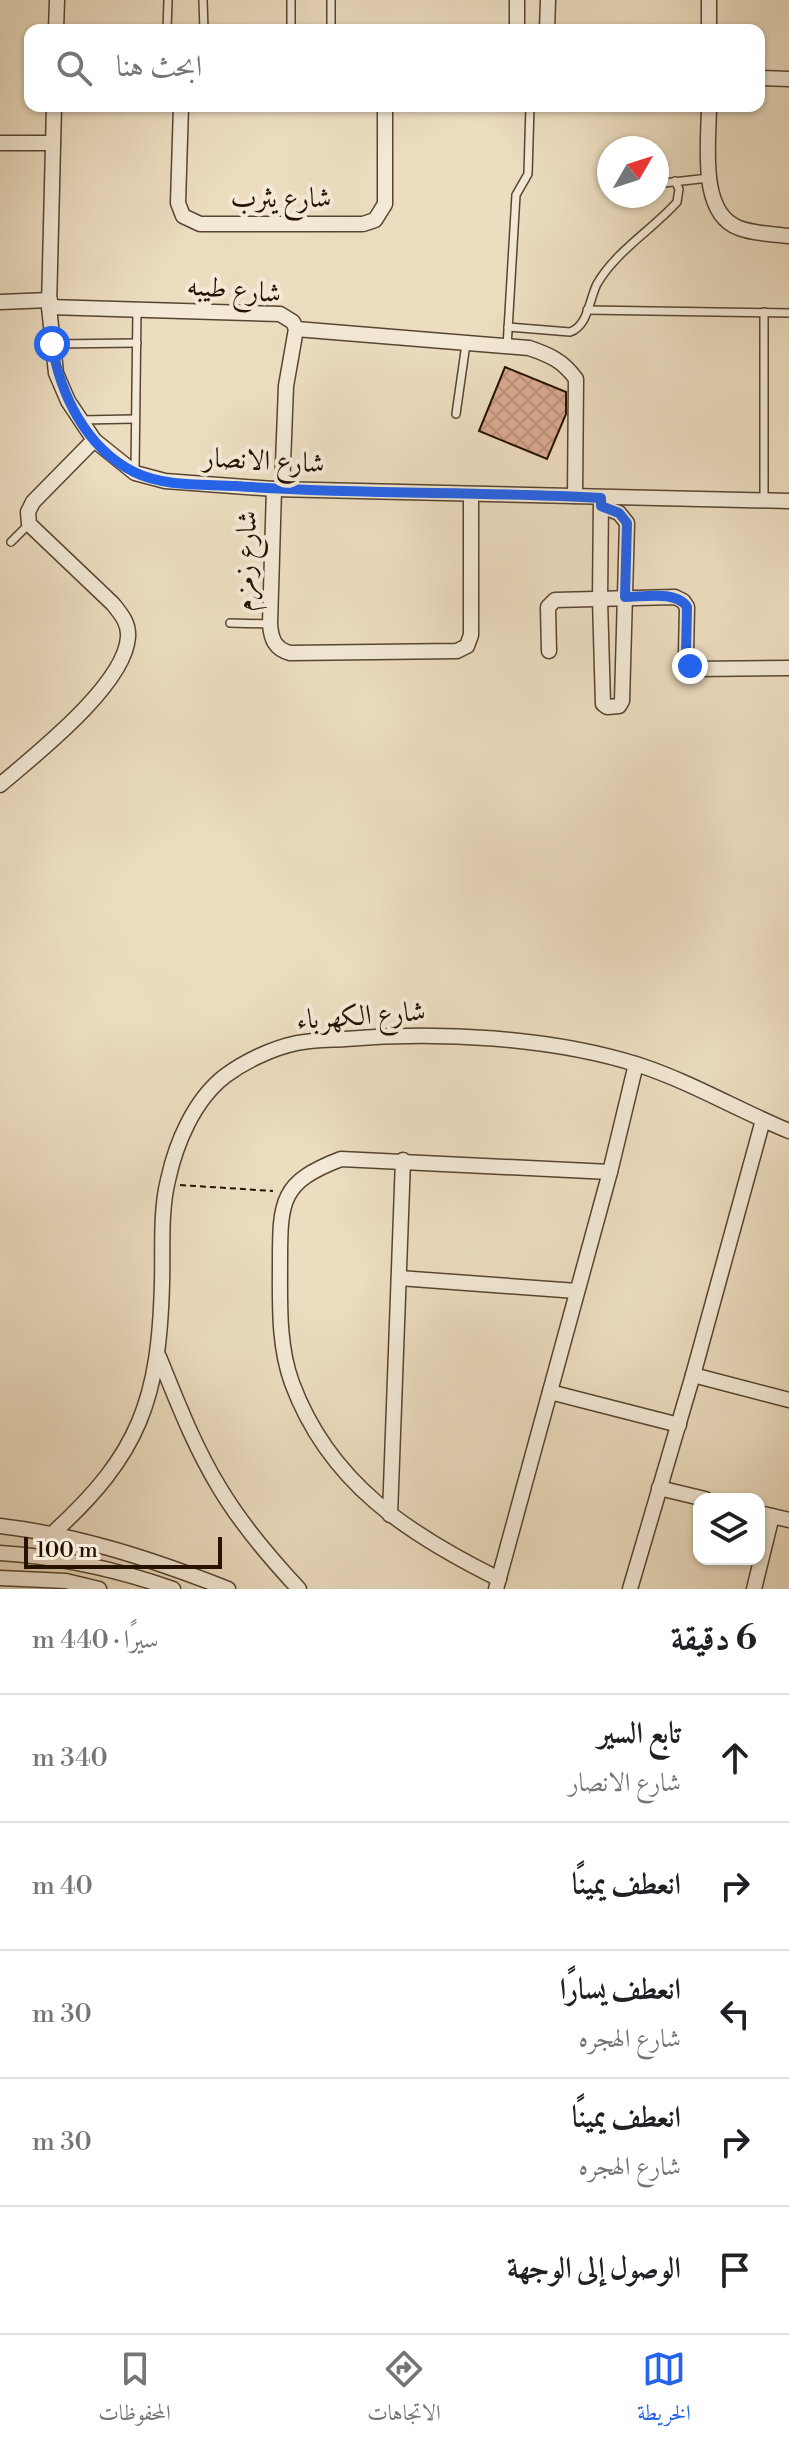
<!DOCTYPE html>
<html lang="ar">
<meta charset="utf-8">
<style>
:root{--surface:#fff;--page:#f6f6f6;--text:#202124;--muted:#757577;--line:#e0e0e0;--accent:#2563eb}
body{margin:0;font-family:"Libre Bodoni",Amiri,serif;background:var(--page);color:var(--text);direction:rtl}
.controls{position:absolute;right:24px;bottom:24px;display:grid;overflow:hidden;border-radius:16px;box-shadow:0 2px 6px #0004}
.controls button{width:72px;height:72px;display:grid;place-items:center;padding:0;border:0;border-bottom:2px solid var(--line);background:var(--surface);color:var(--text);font:40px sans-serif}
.compass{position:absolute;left:597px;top:136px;width:72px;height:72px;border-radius:50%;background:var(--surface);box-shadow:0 2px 6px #0004;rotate:51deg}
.scale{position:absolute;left:24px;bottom:20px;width:198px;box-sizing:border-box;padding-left:8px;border:4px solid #251201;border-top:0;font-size:22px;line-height:28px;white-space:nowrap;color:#251201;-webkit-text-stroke:6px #f3e9d6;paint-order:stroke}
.stop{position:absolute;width:24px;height:24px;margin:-18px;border:6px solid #2563eb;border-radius:50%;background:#fff}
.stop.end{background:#2563eb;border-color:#fff;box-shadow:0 2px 8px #0008}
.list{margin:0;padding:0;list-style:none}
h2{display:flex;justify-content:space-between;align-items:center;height:104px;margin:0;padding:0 32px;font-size:34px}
h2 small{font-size:26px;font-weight:400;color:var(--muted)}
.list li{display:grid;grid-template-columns:52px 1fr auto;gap:24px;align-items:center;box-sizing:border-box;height:128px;padding:0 32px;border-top:2px solid var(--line)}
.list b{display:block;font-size:30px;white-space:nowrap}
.list p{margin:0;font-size:26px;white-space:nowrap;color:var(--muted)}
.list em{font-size:26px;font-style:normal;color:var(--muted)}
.icon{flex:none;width:44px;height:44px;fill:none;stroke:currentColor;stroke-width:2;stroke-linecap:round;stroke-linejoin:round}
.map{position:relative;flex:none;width:789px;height:1589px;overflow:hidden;direction:ltr}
.search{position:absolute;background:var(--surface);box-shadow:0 2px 6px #0004;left:24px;right:24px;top:24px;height:88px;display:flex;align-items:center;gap:20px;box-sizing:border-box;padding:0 28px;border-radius:16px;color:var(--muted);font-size:30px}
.sheet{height:744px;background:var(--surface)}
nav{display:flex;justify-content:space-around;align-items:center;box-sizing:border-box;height:112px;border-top:2px solid var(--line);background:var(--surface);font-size:22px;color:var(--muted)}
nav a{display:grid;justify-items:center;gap:4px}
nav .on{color:var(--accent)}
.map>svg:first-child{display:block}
</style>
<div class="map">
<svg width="789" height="1589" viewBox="0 0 789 1589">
<defs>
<pattern id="building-cross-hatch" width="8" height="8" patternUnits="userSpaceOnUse" patternTransform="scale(2)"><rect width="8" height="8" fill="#dbaa92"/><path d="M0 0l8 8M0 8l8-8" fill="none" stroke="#bc917c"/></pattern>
</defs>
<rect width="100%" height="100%" fill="#ecddc0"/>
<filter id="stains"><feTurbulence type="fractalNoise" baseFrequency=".0025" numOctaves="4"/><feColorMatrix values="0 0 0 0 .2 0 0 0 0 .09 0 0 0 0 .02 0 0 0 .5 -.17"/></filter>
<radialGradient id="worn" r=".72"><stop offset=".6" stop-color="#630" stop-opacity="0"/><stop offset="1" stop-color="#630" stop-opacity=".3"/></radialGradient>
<!-- building -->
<polygon fill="url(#building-cross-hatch)" stroke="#251201" stroke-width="2" points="505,367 566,392 566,414 547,459 479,431"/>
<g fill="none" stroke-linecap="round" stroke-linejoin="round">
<defs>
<g id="lane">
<polyline points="203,0 204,30"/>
<polyline points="291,0 291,30"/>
<polyline points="167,30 168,0"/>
<polyline points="331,30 331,0"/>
<polyline points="664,183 709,178"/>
<polyline points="587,310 789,313"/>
<path d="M508 327 570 332C588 326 589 300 597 284 616 251 652 230 677 202L679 189 675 181"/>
<polyline points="52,344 137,343"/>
<polyline points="507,347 516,195 528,174 530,106"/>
<polyline points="456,414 466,344"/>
<polyline points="81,420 135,419"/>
<polyline points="135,471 137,309"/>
<polyline points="764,500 764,312"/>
<polyline points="11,542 29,524"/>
<polyline points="230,623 270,624"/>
</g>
<g id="street">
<polyline points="517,0 517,30"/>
<polyline points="56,30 57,0"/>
<polyline points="547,30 548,0"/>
<polyline points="709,30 709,0"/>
<polyline points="759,78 789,79"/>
<polyline points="54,106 49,307 56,373 68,401 94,440 135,473 165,481 274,489 789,501"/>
<polyline points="181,106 178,203 183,216 200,224 363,224 375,220 385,204 385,106"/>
<path d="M709 106C709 141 698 213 739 228 754 234 773 234 789 236"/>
<polyline points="0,143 53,143"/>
<polyline points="0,302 50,300"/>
<polyline points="49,307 280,314 293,322 296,329 286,386 282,489"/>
<path d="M296 329 529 348C550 355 563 361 576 379L575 496"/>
<path d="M274 489 270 624C271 639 275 649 290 653L457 651 467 646 471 635V495"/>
<polyline points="601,506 619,513 627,523 622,701 619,706 607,707 603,704 600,600 601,498"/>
<polyline points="549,651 548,607 555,600 675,597 683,601 687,607 686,654 687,662 694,669 789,668"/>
<path d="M0 785C35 755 125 685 128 637 129 623 121 614 113 604L29 524 28 512 33 502 94 440"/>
<polyline points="399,1278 577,1291"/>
<path d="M159 1357C177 1401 194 1446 219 1487 241 1524 269 1557 299 1589"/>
<polyline points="693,1375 789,1400"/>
<polyline points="550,1392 679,1425"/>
<polyline points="659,1488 705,1499"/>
<polyline points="759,1513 789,1520"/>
<polyline points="390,1515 403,1160"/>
<path d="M0 1526C79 1535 154 1560 228 1589"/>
<path d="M53 1533C140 1454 159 1399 162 1283 163 1250 160 1212 168 1180 176 1143 194 1100 225 1076 245 1061 273 1048 297 1043 312 1040 329 1040 345 1039 437 1031 551 1037 639 1065 691 1082 738 1110 789 1131"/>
<path d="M0 1553C60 1557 116 1569 173 1589"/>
<polyline points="0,1578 66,1581 99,1589"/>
<path d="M499 1579C408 1534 329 1483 292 1383 278 1345 280 1302 280 1262 280 1200 281 1182 341 1159L610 1172"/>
<polyline points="496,1589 610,1172 636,1064"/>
<polyline points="630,1589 693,1375 763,1120"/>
<polyline points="754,1589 772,1516"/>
</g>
</defs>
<!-- lane casing -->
<use href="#lane" stroke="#574531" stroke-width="10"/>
<!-- street casing -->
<use href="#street" stroke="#574531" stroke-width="17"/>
<!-- path -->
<polyline stroke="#251201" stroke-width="2" stroke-dasharray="6 4" stroke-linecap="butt" points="180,1185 273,1191"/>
<!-- lane -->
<use href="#lane" stroke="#f3e9d6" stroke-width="7"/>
<!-- street -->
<use href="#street" stroke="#f3e9d6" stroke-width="14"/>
</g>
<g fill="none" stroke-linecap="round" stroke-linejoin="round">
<!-- route -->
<path stroke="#2563eb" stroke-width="10" d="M52 344C60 394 86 448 134 472 164 487 204 484 236 486 358 495 480 491 601 498V506L619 513 627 523 625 597C643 597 677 590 687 607L686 654 690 666"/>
</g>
<g text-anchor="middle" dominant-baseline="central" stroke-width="8" stroke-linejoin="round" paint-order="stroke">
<!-- street labels -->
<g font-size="28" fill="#251201" stroke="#f3e9d6">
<text x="281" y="198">شارع يثرب</text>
<text transform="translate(234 290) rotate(5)">شارع طيبه</text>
<text transform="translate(264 461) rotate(3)">شارع الانصار</text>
<text transform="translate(246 561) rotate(-88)">شارع زمزم</text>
<text transform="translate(361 1016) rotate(-4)">شارع الكهرباء</text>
</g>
</g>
<rect width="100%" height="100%" filter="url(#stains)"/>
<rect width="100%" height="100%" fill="url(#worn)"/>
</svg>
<div class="controls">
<button><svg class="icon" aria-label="layers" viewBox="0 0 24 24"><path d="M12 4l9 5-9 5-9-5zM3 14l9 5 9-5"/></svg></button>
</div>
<svg class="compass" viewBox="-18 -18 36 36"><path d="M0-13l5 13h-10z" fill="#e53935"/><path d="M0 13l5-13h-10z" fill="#757577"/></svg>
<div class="scale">100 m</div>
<div class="stop" style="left:52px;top:344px"></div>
<div class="stop end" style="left:690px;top:666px"></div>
<div class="search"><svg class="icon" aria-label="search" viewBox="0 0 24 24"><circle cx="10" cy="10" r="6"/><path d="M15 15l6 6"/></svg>ابحث هنا</div>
</div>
<section class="sheet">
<h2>6 دقيقة<small>سيرًا · 440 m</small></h2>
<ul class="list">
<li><svg class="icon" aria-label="ahead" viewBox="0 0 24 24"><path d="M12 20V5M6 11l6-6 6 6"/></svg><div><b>تابع السير</b><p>شارع الانصار</p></div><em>340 m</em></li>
<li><svg class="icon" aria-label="right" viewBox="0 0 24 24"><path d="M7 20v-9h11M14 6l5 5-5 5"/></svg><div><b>انعطف يمينًا</b></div><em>40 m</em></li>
<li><svg class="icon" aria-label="left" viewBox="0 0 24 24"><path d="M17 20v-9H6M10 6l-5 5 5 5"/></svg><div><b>انعطف يسارًا</b><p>شارع الهجره</p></div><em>30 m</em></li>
<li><svg class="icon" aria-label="right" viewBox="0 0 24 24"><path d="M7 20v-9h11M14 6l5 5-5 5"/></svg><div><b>انعطف يمينًا</b><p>شارع الهجره</p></div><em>30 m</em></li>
<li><svg class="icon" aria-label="arrive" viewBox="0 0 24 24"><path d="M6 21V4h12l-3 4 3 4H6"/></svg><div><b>الوصول إلى الوجهة</b></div></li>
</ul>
</section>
<nav>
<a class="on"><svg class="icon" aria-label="map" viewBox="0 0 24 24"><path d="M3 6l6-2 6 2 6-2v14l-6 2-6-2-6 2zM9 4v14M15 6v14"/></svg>الخريطة</a>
<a><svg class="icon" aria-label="directions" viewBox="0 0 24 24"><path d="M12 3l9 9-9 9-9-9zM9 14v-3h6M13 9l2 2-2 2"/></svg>الاتجاهات</a>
<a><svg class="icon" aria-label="saved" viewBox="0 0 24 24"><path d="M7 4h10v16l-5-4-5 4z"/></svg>المحفوظات</a>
</nav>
